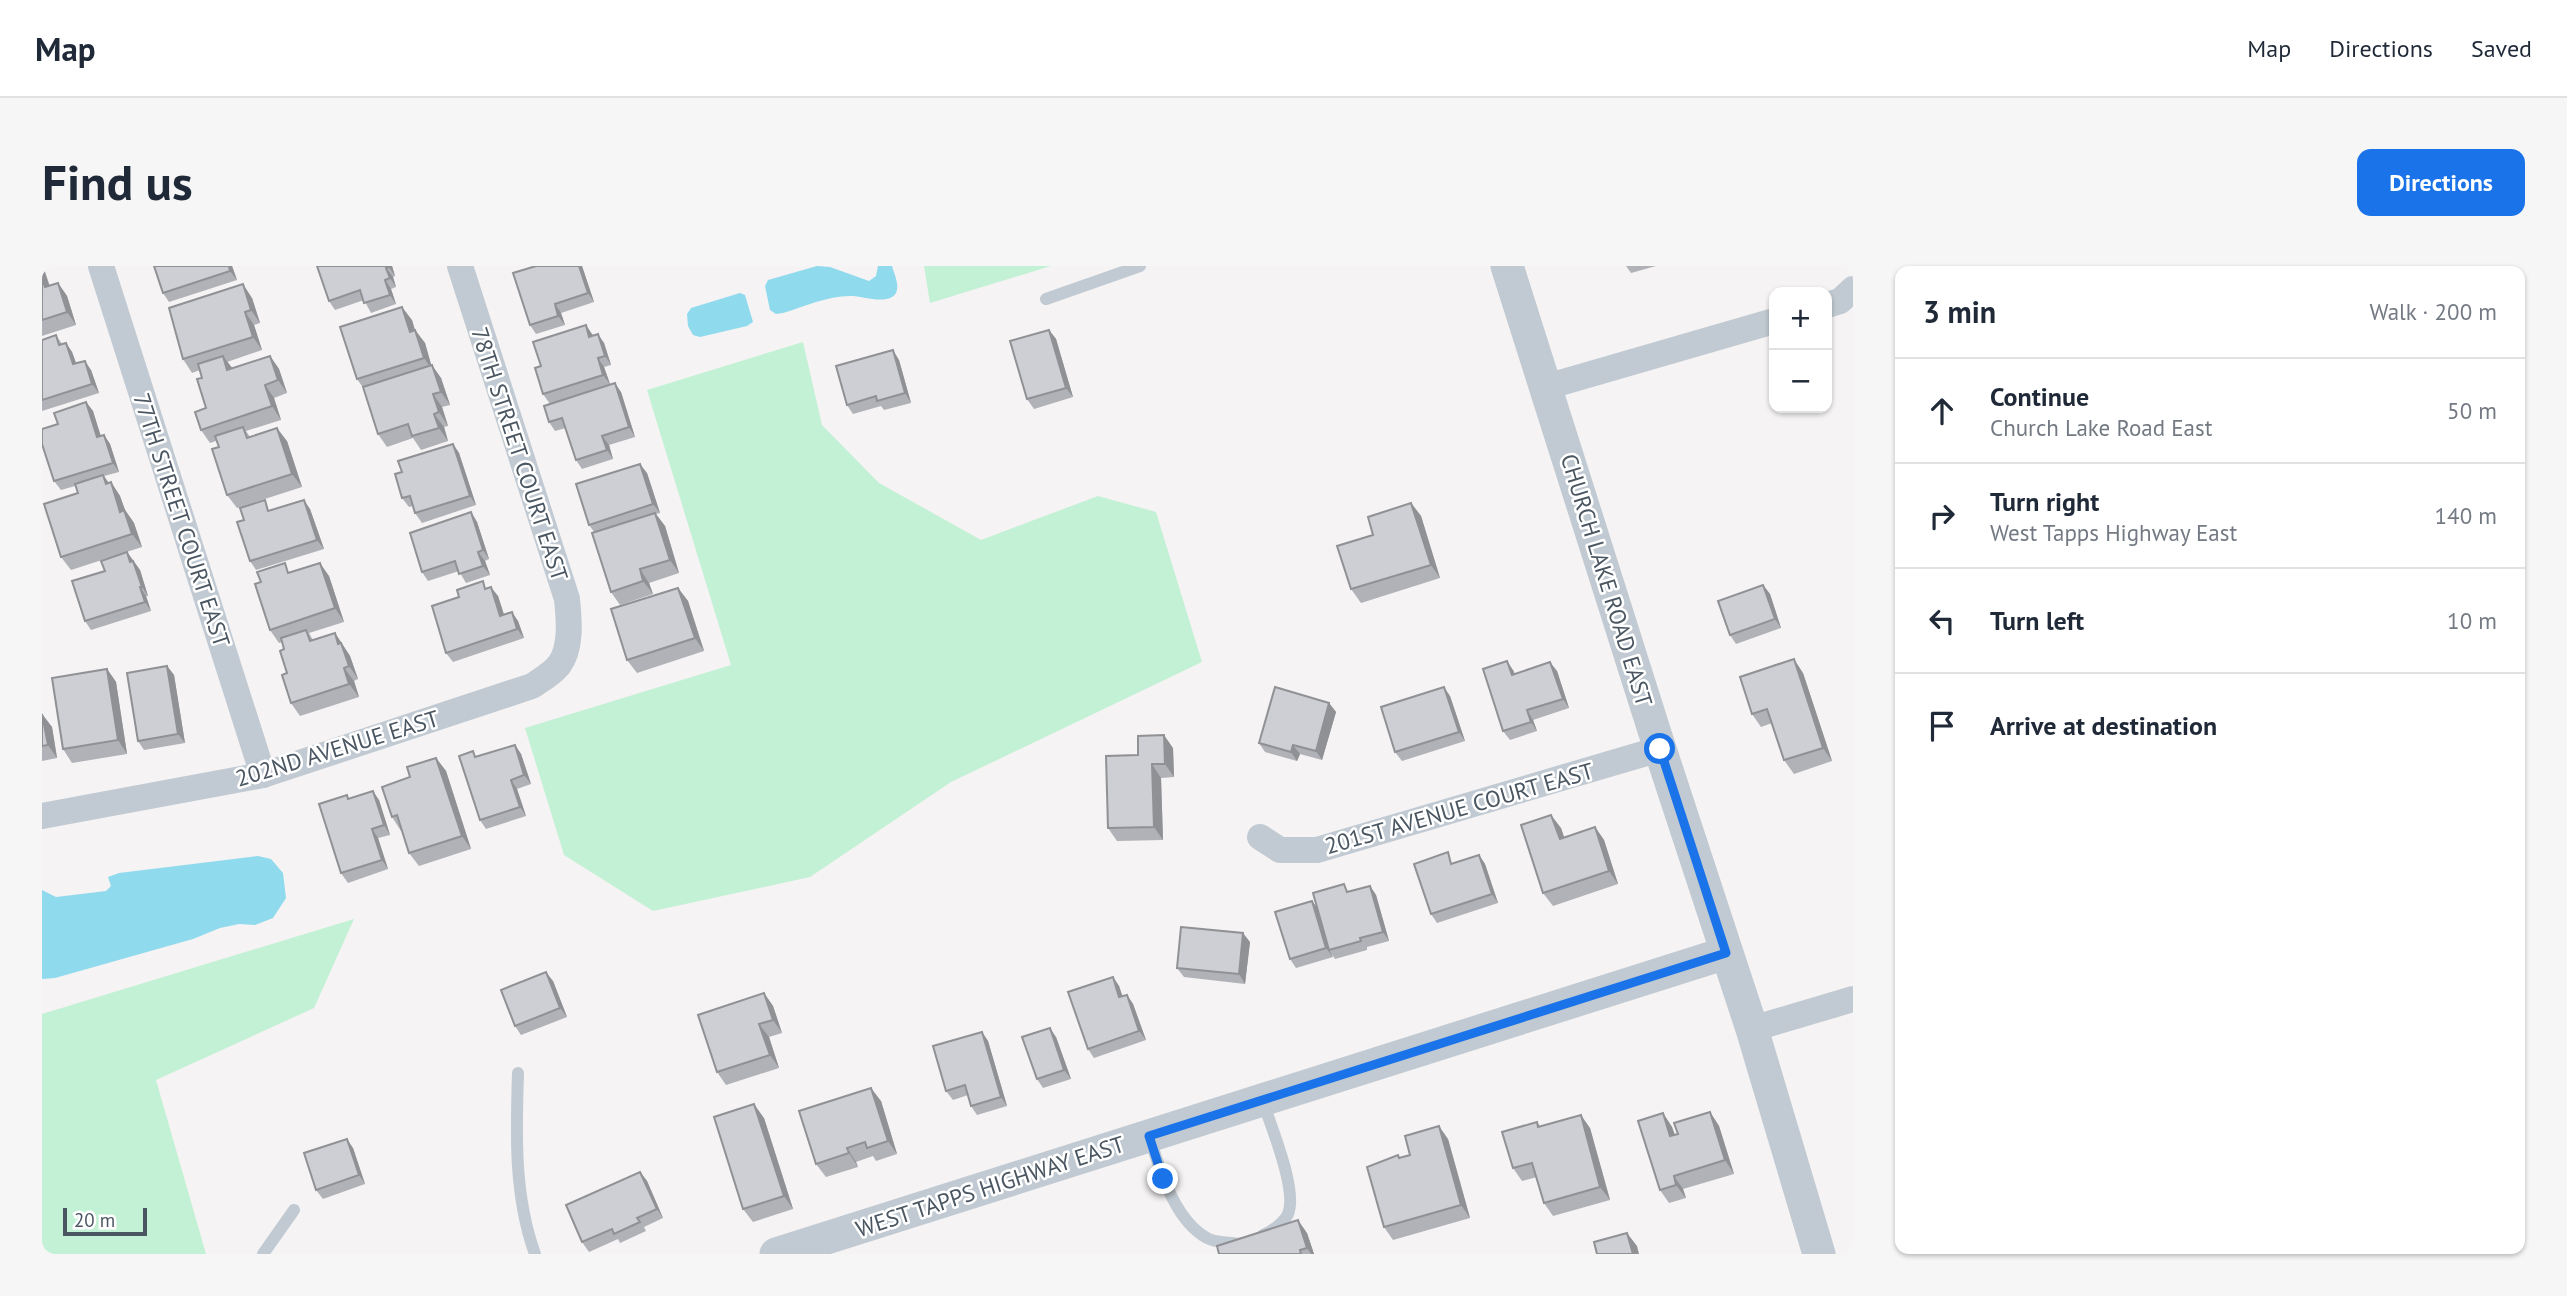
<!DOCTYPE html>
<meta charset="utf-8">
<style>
:root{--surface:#fff;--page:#f6f6f7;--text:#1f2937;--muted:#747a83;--line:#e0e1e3;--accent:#1a73e8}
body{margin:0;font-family:"PT Sans",sans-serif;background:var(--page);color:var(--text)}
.controls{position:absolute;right:21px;top:21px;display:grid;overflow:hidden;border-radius:14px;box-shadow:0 2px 5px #0004}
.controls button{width:63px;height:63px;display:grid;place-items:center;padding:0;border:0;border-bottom:2px solid var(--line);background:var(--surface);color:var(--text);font:35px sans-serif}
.scale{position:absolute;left:21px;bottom:18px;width:84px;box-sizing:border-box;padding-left:7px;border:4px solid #4a5661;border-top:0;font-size:19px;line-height:24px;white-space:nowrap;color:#4a5661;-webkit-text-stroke:5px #fff;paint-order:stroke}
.stop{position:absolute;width:21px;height:21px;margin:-16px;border:5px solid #1a73e8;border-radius:50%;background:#fff}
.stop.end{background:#1a73e8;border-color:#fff;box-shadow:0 2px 7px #0008}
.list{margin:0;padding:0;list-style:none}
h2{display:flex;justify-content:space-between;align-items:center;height:91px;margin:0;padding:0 28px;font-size:30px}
h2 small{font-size:23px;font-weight:400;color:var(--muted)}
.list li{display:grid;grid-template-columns:46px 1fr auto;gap:21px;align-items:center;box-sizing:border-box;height:105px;padding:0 28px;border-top:2px solid var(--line)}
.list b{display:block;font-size:26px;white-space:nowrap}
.list p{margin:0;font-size:23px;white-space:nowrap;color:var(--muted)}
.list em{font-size:23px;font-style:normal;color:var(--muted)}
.icon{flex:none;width:38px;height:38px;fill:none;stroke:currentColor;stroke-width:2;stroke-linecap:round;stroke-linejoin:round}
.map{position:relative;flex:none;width:1811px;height:988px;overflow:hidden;border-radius:14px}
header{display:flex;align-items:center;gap:42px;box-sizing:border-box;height:98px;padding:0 35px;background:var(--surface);border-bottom:2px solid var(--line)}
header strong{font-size:33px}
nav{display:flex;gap:38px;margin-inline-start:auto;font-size:24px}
.intro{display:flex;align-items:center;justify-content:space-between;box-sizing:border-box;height:168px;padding:0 42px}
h1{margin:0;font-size:49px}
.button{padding:18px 32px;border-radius:14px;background:var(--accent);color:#fff;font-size:24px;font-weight:700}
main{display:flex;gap:42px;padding:0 42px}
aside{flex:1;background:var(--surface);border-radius:14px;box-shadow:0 2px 5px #0004}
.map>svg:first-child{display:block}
</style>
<header>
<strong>Map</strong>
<nav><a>Map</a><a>Directions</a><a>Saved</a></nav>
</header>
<div class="intro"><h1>Find us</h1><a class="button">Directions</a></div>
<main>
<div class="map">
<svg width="1811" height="988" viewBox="0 0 1811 988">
<rect width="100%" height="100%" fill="#f5f3f3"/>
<!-- green -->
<g fill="#c3f1d5">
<polygon points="882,0 1009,0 888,37"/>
<polygon points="761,76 780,159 837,217 939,274 1056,230 1114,246 1160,396 909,516 768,611 611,645 522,589 483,462 689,399 605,124"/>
<polygon points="312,653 272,742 114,814 164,988 0,988 0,748"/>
</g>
<!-- water -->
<g fill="#90daee">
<path d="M775 0 788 1 827 15 834 10 836 0H850C852 7 858 20 854 27 847 39 822 31 811 30 787 29 764 40 741 47L734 48 728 44 723 20 726 14Z"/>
<polygon points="698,27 703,29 711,56 705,60 658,71 651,69 646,60 645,48 649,42"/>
<polygon points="216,590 229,593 241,607 244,632 231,652 213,659 197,658 178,662 151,673 13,712 0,713 0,624 14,631 64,625 69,620 66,611 77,607"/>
</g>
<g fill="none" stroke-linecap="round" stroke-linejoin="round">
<!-- service -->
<g stroke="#c1cad2" stroke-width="12">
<polyline points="1004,33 1098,0"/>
<path d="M476 807C474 868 472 930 493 988"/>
<path d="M1107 870C1118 903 1132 954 1165 972 1173 977 1188 976 1197 978L1201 977"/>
<path d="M1221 969C1230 965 1242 957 1246 948 1256 925 1229 860 1221 836"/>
<polyline points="221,988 252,944"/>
</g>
<!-- minor -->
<g stroke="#c1cad2" stroke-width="26">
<polyline points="59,0 221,509"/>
<polyline points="1785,39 1798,35 1811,23"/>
<polyline points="1504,121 1732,55"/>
<path d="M0 550 221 509 490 420C499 414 510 408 517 399 530 382 527 353 525 333L418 0"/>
<polyline points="1218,571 1238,584 1275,584 1618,483"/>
<polyline points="1710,763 1811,733"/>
</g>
<!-- tertiary -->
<g stroke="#c1cad2" stroke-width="33">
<polyline points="1465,0 1618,483 1710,763 1777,988"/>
<polyline points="734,988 1684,687"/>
</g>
</g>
<!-- wall -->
<g fill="#b0b2b7">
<polygon points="0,0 1,0 8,20 16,17 25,30 34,59 0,70"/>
<polygon points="112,0 190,0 195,14 127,36 121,27"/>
<polygon points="275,0 350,0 353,10 351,11 354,21 349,23 354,38 329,47 322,34 293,44 287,35"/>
<polygon points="494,0 540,0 552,36 519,47 523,59 494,68 488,59"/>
<polygon points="1584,0 1614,0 1589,7"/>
<polygon points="210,32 218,57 212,59 220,84 185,96 190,102 228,90 237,103 245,127 232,132 239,154 204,165 208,171 245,175 260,221 195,242 185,229 177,181 174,175 168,177 159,164 164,142 160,112 158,104 150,107 141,93"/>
<polygon points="370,54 373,64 383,77 389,99 399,112 408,139 400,141 406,160 402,161 406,175 379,184 371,172 345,181 336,168 322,123 315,113"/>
<polygon points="1007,64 1014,73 1031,131 992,143 985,133"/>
<polygon points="550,68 562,77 569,99 562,101 568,118 508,138 501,128 499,100"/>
<polygon points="14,69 20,78 24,77 30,86 34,97 49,104 57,127 0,145 0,74"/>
<polygon points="857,94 869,137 842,144 839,140 811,148 805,139"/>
<polygon points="579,126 593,171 567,179 571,193 540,203 534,194 524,162 513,165 507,156"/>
<polygon points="44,136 51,145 58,170 62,169 68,178 77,206 62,210 67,217 69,216 78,230 83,244 92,257 100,281 29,304 19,291 36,227 33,220 19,224 12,215 16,158"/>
<polygon points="411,178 417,187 434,239 380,257 373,247 371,240 367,241 360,232 360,206"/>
<polygon points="605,207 618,247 614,248 623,260 637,307 607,317 611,328 578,339 569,326 553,267 547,259"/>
<polygon points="1369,237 1379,250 1398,312 1319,337 1309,323 1331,269"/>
<polygon points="268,243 282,283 214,304 208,295 229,244"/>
<polygon points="429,246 435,256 447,293 443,295 448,309 424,317 417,305 386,315 380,306"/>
<polygon points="85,286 98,304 106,330 104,330 109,345 49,364 43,355 63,305"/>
<polygon points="249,306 287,310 302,356 267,367 271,374 293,367 308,390 316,413 312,415 317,431 258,450 249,437 242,383 240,376 237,377 228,364 219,316"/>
<polygon points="1721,319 1728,328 1739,362 1694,378 1688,369"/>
<polygon points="445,322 456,330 462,348 476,355 482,372 411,396 404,387"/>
<polygon points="636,322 646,335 662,385 595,407 585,394"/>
<polygon points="125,400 132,409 143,477 102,484 96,475"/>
<polygon points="65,403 74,416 85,488 30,497 21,483"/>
<polygon points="1471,404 1473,408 1515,405 1527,442 1491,454 1495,465 1468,474 1461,465"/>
<polygon points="1761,407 1790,495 1752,508 1742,494 1730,457 1719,461 1710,448"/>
<polygon points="1408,430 1423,475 1360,495 1353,486"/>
<polygon points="1287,437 1294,446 1280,494 1258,488 1255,495 1223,486 1217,477"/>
<polygon points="0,448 10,461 15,492 0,495"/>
<polygon points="473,479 479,488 489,518 475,523 484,550 444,563 438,554 435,490"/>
<polygon points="1131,482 1132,511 1119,512 1121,574 1075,575 1066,562 1096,489"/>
<polygon points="394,492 404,505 429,583 377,600 367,587 360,564 359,565 350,551 368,511"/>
<polygon points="307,533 337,534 348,569 336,572 346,603 306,617 299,607"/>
<polygon points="1553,561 1562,574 1576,618 1511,640 1501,627 1519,562 1522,571"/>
<polygon points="1437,589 1443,598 1456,637 1395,657 1389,648 1413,597"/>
<polygon points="1328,620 1334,629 1347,675 1325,681 1325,684 1293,693 1290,688 1291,691 1254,702 1248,693 1270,635 1276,644 1307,625"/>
<polygon points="1208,676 1203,718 1142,711 1135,702"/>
<polygon points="1071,711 1077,720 1080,730 1085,729 1091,738 1104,774 1052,792 1046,783"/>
<polygon points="511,715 525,751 479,769 473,760"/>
<polygon points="722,727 731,740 740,767 727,771 737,802 684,819 675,806"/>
<polygon points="940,766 946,775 965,840 935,849 929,840 926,829 911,834 904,825"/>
<polygon points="1014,771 1029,813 1001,822 995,813"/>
<polygon points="839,835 855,888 834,895 831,890 814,896 816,901 784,911 774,898"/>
<polygon points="1668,846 1677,860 1692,908 1641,923 1644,932 1627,937 1618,924 1621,847 1630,861 1633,869 1636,868"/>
<polygon points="722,852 751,943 711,956 701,943"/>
<polygon points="1495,856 1498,860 1548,862 1568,934 1511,950 1502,937 1495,911 1480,915 1471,902"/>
<polygon points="1406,873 1428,952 1351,974 1342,961 1368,889"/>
<polygon points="311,882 323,918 281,933 274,924"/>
<polygon points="598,906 605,915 621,952 602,961 604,965 578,977 576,973 547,986 540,976"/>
<polygon points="1265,967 1272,988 1177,988"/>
</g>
<!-- shaded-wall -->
<g fill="#909195">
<polygon points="0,0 1,0 12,35 3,21 0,12"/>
<polygon points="187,0 190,0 195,14 188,5"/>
<polygon points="346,0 350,0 353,10"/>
<polygon points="537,0 540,0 552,36 546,27"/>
<polygon points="344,2 351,11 354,21 348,12"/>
<polygon points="343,14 349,23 354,38 348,29"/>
<polygon points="16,17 25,30 34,59 25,46"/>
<polygon points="201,18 210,32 218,57 209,44"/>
<polygon points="513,38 519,47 523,59 516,50"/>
<polygon points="360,41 370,54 377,79 368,66"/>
<polygon points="203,46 212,59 220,84 211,71"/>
<polygon points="544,59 550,68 554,80 547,71"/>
<polygon points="373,64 383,77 391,105 382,92"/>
<polygon points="1007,64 1014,73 1031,131 1024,122"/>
<polygon points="556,68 562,77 569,99 563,90"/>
<polygon points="24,77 30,86 38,108 31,98"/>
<polygon points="851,84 857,94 869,137 863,127"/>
<polygon points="181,90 191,103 185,104"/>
<polygon points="228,90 237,103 245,127 236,114"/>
<polygon points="556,92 562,101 568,118 561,109"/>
<polygon points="43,95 49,104 57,127 50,118"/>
<polygon points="390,99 399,112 408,139 399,126"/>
<polygon points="573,117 579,126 593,171 587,161"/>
<polygon points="223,119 232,132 239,154 230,140"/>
<polygon points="391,128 400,141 406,160 397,146"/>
<polygon points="44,136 51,145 62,180 55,171"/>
<polygon points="392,148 402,161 406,175 397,162"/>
<polygon points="235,162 245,175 260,221 250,208"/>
<polygon points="62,169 68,178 77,206 71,197"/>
<polygon points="560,170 567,179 571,193 565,184"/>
<polygon points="411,178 417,187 434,239 428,230"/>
<polygon points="598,198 605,207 618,247 611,238"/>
<polygon points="61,209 70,222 69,216 78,230 83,244 92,257 100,281 90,268 78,246 64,218"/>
<polygon points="262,234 268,243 282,283 275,274"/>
<polygon points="1369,237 1379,250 1398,312 1389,299"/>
<polygon points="429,246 435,256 447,293 441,284"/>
<polygon points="613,247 623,260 637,307 628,294"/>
<polygon points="85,286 98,304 106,330 100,321 88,296"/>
<polygon points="436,286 443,295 448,309 441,300"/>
<polygon points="278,297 287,310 302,356 293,342"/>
<polygon points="598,303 607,317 611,328 601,315"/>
<polygon points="1721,319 1728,328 1739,362 1733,353"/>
<polygon points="98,321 104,330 109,345 103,336"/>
<polygon points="449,321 456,330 465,359 458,350"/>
<polygon points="636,322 646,335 662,385 653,372"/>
<polygon points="470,346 476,355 482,372 475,363"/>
<polygon points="293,367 308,390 316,413 307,400 296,378"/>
<polygon points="1752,393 1761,407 1790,495 1781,482"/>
<polygon points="1465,395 1471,404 1476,418 1470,409"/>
<polygon points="1508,396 1515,405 1527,442 1521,433"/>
<polygon points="125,400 132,409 143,477 136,468"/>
<polygon points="302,402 312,415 317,431 307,418"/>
<polygon points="65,403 74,416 85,488 76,474"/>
<polygon points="1402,421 1408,430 1423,475 1417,466"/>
<polygon points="1287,437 1294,446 1280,494 1274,485"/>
<polygon points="1485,444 1491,454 1495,465 1489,456"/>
<polygon points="0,448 10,461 15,492 6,479"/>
<polygon points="1122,469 1131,482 1132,511 1123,498"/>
<polygon points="473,479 479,488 489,518 482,509"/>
<polygon points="1251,479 1258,488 1255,495 1249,486"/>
<polygon points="394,492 404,505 429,583 420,570"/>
<polygon points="1110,498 1119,512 1121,574 1112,561"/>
<polygon points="469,514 475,523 484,550 478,541"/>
<polygon points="331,525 337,534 348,569 342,559"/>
<polygon points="1509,549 1519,562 1527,586 1518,573"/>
<polygon points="1553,561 1562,574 1576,618 1567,605"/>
<polygon points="330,563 336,572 346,603 340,594"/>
<polygon points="1437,589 1443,598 1456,637 1450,628"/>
<polygon points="1328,620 1334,629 1347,675 1341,666"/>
<polygon points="1270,635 1277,644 1287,684 1291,691 1284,682"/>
<polygon points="1201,667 1208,676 1203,718 1197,708"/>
<polygon points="504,706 511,715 525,751 518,742"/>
<polygon points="1071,711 1077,720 1084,740 1077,731"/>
<polygon points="722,727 731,740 740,767 731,754"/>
<polygon points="1085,729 1091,738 1104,774 1097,765"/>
<polygon points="717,758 727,771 737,802 728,789"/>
<polygon points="1008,762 1014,771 1029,813 1022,804"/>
<polygon points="940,766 946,775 965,840 959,831"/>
<polygon points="829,822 839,835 855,888 846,875"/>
<polygon points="712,838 722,852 751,943 742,930"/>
<polygon points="1668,846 1677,860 1692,908 1683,894"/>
<polygon points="1621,847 1630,861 1638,884 1628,870"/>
<polygon points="1539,849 1548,862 1568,934 1558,921"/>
<polygon points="1397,860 1406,873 1428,952 1419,939"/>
<polygon points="305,873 311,882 323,918 317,909"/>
<polygon points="805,882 814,896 816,901 807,887"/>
<polygon points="598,906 605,915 621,952 615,943"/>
<polygon points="1632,910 1641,923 1644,932 1634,919"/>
<polygon points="1256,954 1265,967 1272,988 1269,988 1265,982"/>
<polygon points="1585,967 1595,980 1597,988 1591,988"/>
</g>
<!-- building -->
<g fill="#cdcfd5" stroke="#909195" stroke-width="2">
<polygon points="112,0 187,0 188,5 121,27"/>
<polygon points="275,0 346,0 347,1 344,2 348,12 343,14 348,29 322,37 318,24 287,35"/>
<polygon points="494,0 537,0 546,27 513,38 516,50 488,59 471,7"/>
<polygon points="0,12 3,21 16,17 25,46 0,54"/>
<polygon points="201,18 209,44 203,46 211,71 141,93 127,42"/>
<polygon points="360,41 368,66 373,64 382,92 315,113 298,61"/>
<polygon points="544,59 547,71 556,68 563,90 556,92 561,109 501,128 493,102 499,100 491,76"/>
<polygon points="1007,64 1024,122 985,133 968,75"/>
<polygon points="14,69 17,79 24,77 31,98 43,95 50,118 0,134 0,74"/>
<polygon points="851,84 863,127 835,135 834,130 805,139 794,100"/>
<polygon points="181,90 185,104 228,90 236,114 223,119 230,140 159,164 153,146 164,142 155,113 160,112 156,98"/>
<polygon points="390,99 399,126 391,128 397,146 392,148 397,162 370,170 366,158 336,168 321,121"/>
<polygon points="573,117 587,161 560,170 565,184 534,194 520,152 507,156 502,140"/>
<polygon points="44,136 55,171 62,169 71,197 12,215 0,178 0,163 16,158 12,147"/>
<polygon points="201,161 205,172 235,162 250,208 185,229 170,183 177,181 173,170"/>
<polygon points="411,178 428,230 373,247 368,230 360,232 353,208 360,206 356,195"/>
<polygon points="598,198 611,238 547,259 534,218"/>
<polygon points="61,209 64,218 69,216 78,246 82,244 90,268 19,291 2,238 36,227 33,218"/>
<polygon points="223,234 226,245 262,234 275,274 208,295 195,256 202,254 198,242"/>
<polygon points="1369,237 1389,299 1309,323 1295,280 1331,269 1326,251"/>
<polygon points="429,246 441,284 436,286 441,300 417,308 413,295 380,306 368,267"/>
<polygon points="613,247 628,294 598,303 601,315 569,326 550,267"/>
<polygon points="85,286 88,296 91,295 100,321 98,321 103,336 43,355 30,315 63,305 59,295"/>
<polygon points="243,297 246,307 278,297 293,342 228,364 213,318 219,316 215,306"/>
<polygon points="441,315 443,323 449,321 458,350 470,346 475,363 404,387 390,340 417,331 415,324"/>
<polygon points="1721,319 1733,353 1688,369 1676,335"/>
<polygon points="636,322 653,372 585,394 569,343"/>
<polygon points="264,364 268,375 293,367 296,378 299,377 307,400 302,402 307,418 249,437 240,409 245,407 238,385 242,383 239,372"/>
<polygon points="1752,393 1781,482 1742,494 1725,443 1710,448 1698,411"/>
<polygon points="1465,395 1470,409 1508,396 1521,433 1485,444 1489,456 1461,465 1441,403"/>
<polygon points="125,400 136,468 96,475 85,407"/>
<polygon points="65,403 76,474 21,483 10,412"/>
<polygon points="1233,421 1287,437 1274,485 1251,479 1249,486 1217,477"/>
<polygon points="1402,421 1417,466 1353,486 1339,441"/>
<polygon points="0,448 6,479 0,480"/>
<polygon points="1122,469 1123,498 1110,498 1112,561 1066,562 1064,490 1096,489 1096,470"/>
<polygon points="473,479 482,509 469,514 478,541 438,554 417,490 431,485 433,491"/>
<polygon points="394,492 420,570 367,587 355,549 350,551 340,521 368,511 365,501"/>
<polygon points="331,525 342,559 330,563 340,594 299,607 277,538 305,529 306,533"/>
<polygon points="1509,549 1518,573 1553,561 1567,605 1501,627 1479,559"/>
<polygon points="1406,586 1409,598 1437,589 1450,628 1389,648 1372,598"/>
<polygon points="1302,618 1305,626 1328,620 1341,666 1318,672 1319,675 1287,684 1271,627"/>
<polygon points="1270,635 1284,682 1248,693 1233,646"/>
<polygon points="1139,661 1201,667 1197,708 1135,702"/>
<polygon points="504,706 518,742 473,760 459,724"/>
<polygon points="1071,711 1077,731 1085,729 1097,765 1046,783 1026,726"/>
<polygon points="722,727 731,754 717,758 728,789 675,806 656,749"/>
<polygon points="1008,762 1022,804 995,813 980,771"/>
<polygon points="940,766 959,831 929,840 923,819 904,825 891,780"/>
<polygon points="829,822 846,875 825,882 823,876 805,882 807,887 774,898 757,845"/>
<polygon points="712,838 742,930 701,943 672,851"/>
<polygon points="1668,846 1683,894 1632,910 1634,919 1618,924 1596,855 1621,847 1628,870 1636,868 1632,857"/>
<polygon points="1539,849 1558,921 1502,937 1490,897 1471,902 1460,866 1495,856 1496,861"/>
<polygon points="1397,860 1419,939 1342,961 1325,901 1356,889 1357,892 1368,889 1363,870"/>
<polygon points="305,873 317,909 274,924 262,887"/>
<polygon points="598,906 615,943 595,952 598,956 572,968 570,963 540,976 524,939"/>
<polygon points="1256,954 1265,982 1258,984 1259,988 1177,988 1175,980"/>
<polygon points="1585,967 1591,988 1555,988 1552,976"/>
</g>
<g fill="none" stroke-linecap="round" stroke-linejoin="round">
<!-- route -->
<polyline stroke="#1a73e8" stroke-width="9" points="1121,913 1107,870 1684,687 1618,483"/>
</g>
<g text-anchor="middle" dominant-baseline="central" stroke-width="5" stroke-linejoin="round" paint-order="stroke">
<!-- street labels -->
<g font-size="23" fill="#4a5661" stroke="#fff">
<text transform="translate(478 188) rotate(72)">78TH STREET COURT EAST</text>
<text transform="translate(140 254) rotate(72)">77TH STREET COURT EAST</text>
<text transform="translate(1565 314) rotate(73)">CHURCH LAKE ROAD EAST</text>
<text transform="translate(295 482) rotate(-17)">202ND AVENUE EAST</text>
<text transform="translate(1417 542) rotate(-16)">201ST AVENUE COURT EAST</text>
<text transform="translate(948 920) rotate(-18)">WEST TAPPS HIGHWAY EAST</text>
</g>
</g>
</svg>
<div class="controls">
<button>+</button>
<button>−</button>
</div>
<div class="scale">20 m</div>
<div class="stop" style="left:1618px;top:483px"></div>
<div class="stop end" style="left:1121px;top:913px"></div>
</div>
<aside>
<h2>3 min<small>Walk · 200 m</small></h2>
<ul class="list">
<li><svg class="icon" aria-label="ahead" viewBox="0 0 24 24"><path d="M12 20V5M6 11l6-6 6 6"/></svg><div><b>Continue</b><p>Church Lake Road East</p></div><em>50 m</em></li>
<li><svg class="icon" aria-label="right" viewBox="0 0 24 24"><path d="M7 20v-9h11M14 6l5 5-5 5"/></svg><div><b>Turn right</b><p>West Tapps Highway East</p></div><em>140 m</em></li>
<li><svg class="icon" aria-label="left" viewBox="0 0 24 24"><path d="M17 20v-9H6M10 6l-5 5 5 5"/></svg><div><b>Turn left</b></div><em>10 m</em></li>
<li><svg class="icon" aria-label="arrive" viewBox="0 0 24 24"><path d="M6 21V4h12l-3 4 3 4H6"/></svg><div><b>Arrive at destination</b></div></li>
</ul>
</aside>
</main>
